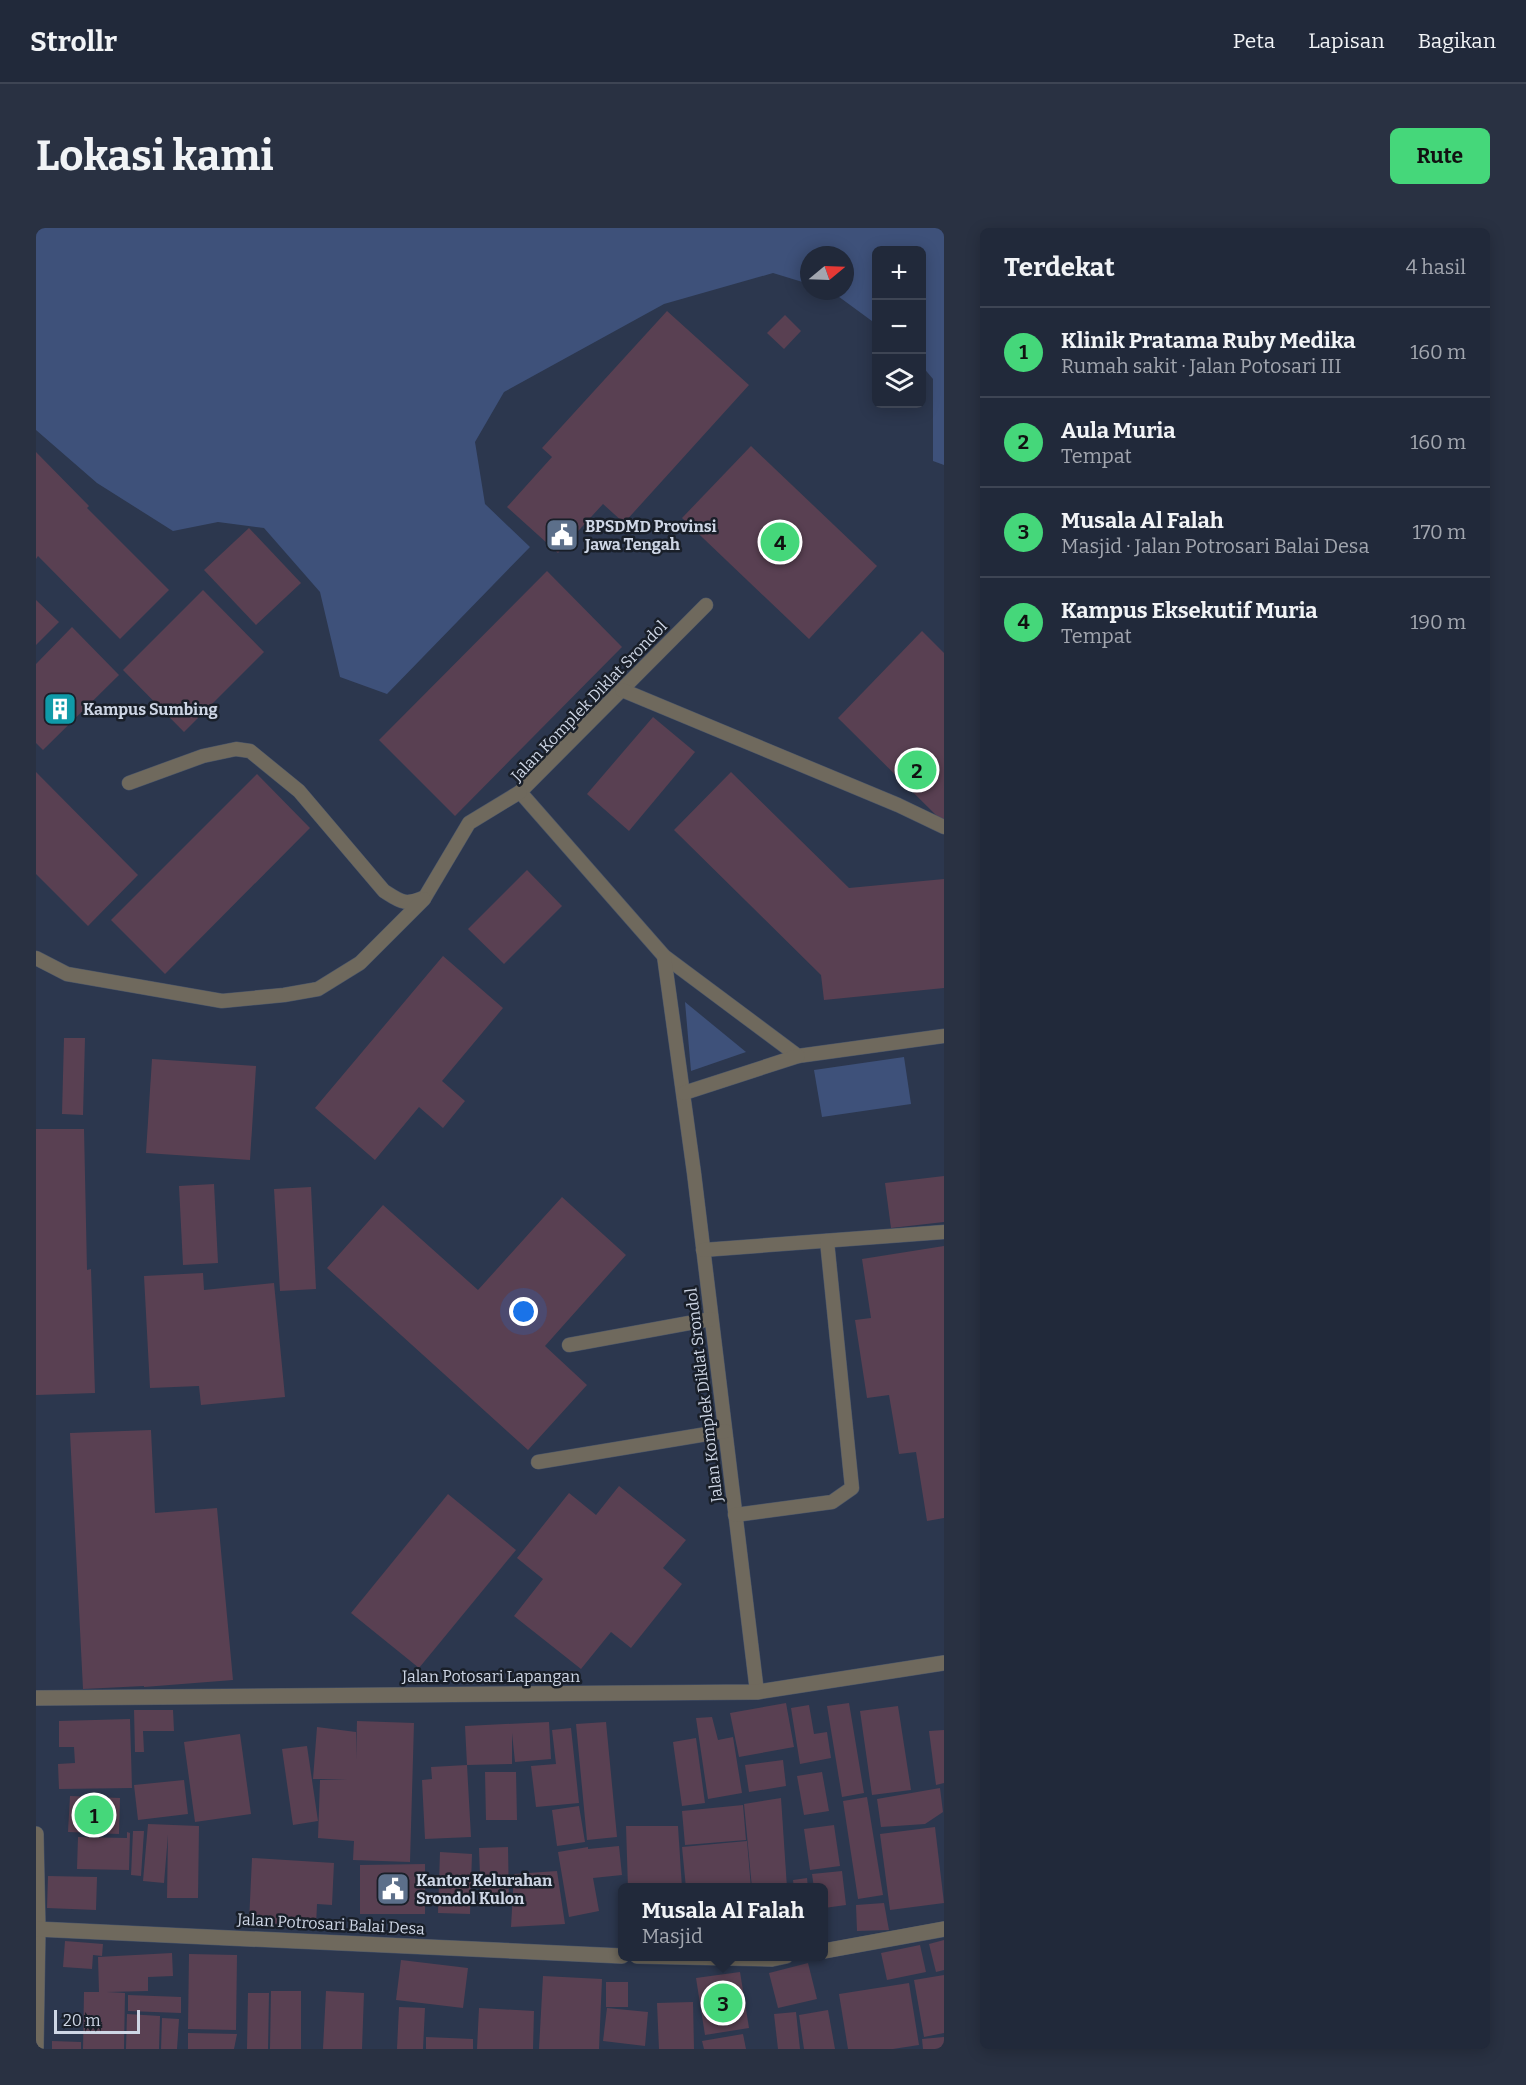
<!DOCTYPE html>
<html lang="id">
<meta charset="utf-8">
<style>
:root{--surface:#21293a;--page:#293142;--text:#f1f3f6;--muted:#a2a6af;--line:#3e4554;--accent:#45d77a}
body{margin:0;font-family:Bitter,serif;background:var(--page);color:var(--text)}
.controls{position:absolute;right:18px;top:18px;display:grid;overflow:hidden;border-radius:9px;box-shadow:0 3px 15px #0003}
.controls button{width:54px;height:54px;display:grid;place-items:center;padding:0;border:0;border-bottom:2px solid var(--line);background:var(--surface);color:var(--text);font:30px sans-serif}
.compass{position:absolute;left:764px;top:18px;width:54px;height:54px;border-radius:50%;background:var(--surface);box-shadow:0 3px 15px #0003;rotate:71deg}
.scale{position:absolute;left:18px;bottom:15px;width:86px;box-sizing:border-box;padding-left:6px;border:3px solid #ced6e5;border-top:0;font-size:16px;line-height:21px;white-space:nowrap;color:#ced6e5;-webkit-text-stroke:4px #191f29;paint-order:stroke}
.you{position:absolute;left:488px;top:1084px;width:21px;height:21px;margin:-15px;border:4px solid #fff;border-radius:50%;background:#1a73e8;box-shadow:0 0 0 9px #1a73e833}
.badge{display:grid;place-items:center;width:39px;height:39px;border-radius:50%;background:var(--accent);color:#111;font-size:20px;font-weight:700}
.pin{position:absolute;translate:-50% -50%;border:3px solid #fff;box-shadow:0 2px 6px #0006}
.popup{position:absolute;left:582px;top:1655px;width:210px;height:78px;box-sizing:border-box;display:grid;place-content:center;border-radius:9px;background:var(--surface);filter:drop-shadow(0 2px 4px #0005);font-size:20px;white-space:nowrap;color:var(--muted)}
.popup b{font-size:22px;color:var(--text)}
.popup::after{content:'';position:absolute;left:50%;top:100%;margin-left:-12px;border:12px solid transparent;border-top-color:var(--surface)}
.list{margin:0;padding:0;list-style:none}
h2{display:flex;justify-content:space-between;align-items:center;height:78px;margin:0;padding:0 24px;font-size:26px}
h2 small{font-size:20px;font-weight:400;color:var(--muted)}
.list li{display:grid;grid-template-columns:39px 1fr auto;gap:18px;align-items:center;box-sizing:border-box;height:90px;padding:0 24px;border-top:2px solid var(--line)}
.list b{display:block;font-size:22px;white-space:nowrap}
.list p{margin:0;font-size:20px;white-space:nowrap;color:var(--muted)}
.list em{font-size:20px;font-style:normal;color:var(--muted)}
.icon{flex:none;width:33px;height:33px;fill:none;stroke:currentColor;stroke-width:2;stroke-linecap:round;stroke-linejoin:round}
.map{position:relative;flex:none;width:908px;height:1821px;overflow:hidden;border-radius:9px}
header{display:flex;align-items:center;gap:36px;box-sizing:border-box;height:84px;padding:0 30px;background:var(--surface);border-bottom:2px solid var(--line)}
header strong{font-size:28px}
nav{display:flex;gap:33px;margin-inline-start:auto;font-size:21px}
.intro{display:flex;align-items:center;justify-content:space-between;box-sizing:border-box;height:144px;padding:0 36px}
h1{margin:0;font-size:42px}
.button{padding:15px 27px;border-radius:9px;background:var(--accent);color:#111;font-size:21px;font-weight:700}
main{display:flex;gap:36px;padding:0 36px}
aside{flex:1;background:var(--surface);border-radius:9px;box-shadow:0 3px 15px #0003}
.map>svg:first-child{display:block}
</style>
<header>
<strong>Strollr</strong>
<nav><a>Peta</a><a>Lapisan</a><a>Bagikan</a></nav>
</header>
<div class="intro"><h1>Lokasi kami</h1><a class="button">Rute</a></div>
<main>
<div class="map">
<svg width="908" height="1821" viewBox="0 0 908 1821">
<rect width="100%" height="100%" fill="#2c374e"/>
<!-- green -->
<g fill="#3e517a">
<polygon points="0,0 908,0 908,237 897,233 897,151 886,138 886,22 840,22 840,96 795,63 809,63 809,27 773,27 773,56 737,45 628,76 468,164 439,214 449,276 494,319 351,466 304,449 284,364 228,300 182,294 137,303 61,255 0,202"/>
<polygon points="649,774 710,824 655,843"/>
<polygon points="868,829 875,876 786,889 778,842"/>
</g>
<!-- building -->
<g fill="#594052">
<polygon points="631,83 713,157 588,295 567,276 522,325 471,279 516,229 506,220"/>
<polygon points="749,87 765,103 748,121 731,105"/>
<polygon points="715,218 841,338 773,411 646,290"/>
<polygon points="0,224 53,278 51,280 133,362 84,411 2,328 0,331"/>
<polygon points="213,300 265,355 220,397 168,342"/>
<polygon points="511,343 586,419 419,588 343,512"/>
<polygon points="167,362 228,424 148,504 87,442"/>
<polygon points="0,372 23,394 0,417"/>
<polygon points="36,399 83,447 7,522 0,515 0,436"/>
<polygon points="886,403 908,425 908,595 802,490"/>
<polygon points="617,489 659,524 593,603 551,566"/>
<polygon points="0,544 102,647 52,698 0,646"/>
<polygon points="695,544 813,660 908,651 908,760 788,772 785,747 638,602"/>
<polygon points="221,546 274,600 129,746 75,692"/>
<polygon points="491,642 526,678 468,736 432,701"/>
<polygon points="407,728 467,780 406,853 429,873 407,900 383,879 339,932 279,880"/>
<polygon points="28,810 49,810 47,887 26,886"/>
<polygon points="116,831 220,838 214,932 110,925"/>
<polygon points="0,901 48,901 51,1042 55,1041 59,1165 0,1167"/>
<polygon points="908,948 908,994 855,1000 849,955"/>
<polygon points="178,956 182,1035 147,1037 143,958"/>
<polygon points="275,959 280,1061 244,1063 238,961"/>
<polygon points="526,969 590,1027 509,1118 551,1157 492,1222 291,1040 347,977 442,1062"/>
<polygon points="908,1018 908,1290 891,1293 880,1224 863,1226 853,1167 831,1170 819,1092 835,1090 826,1031"/>
<polygon points="167,1045 168,1062 238,1055 249,1169 165,1177 163,1158 114,1160 108,1048"/>
<polygon points="115,1202 119,1285 181,1280 197,1452 108,1459 108,1458 47,1461 34,1205"/>
<polygon points="583,1258 650,1312 627,1340 646,1356 595,1420 575,1404 545,1441 478,1388 507,1351 481,1330 533,1265 560,1287"/>
<polygon points="412,1266 480,1322 383,1440 315,1385"/>
<polygon points="750,1475 758,1519 703,1529 694,1485"/>
<polygon points="813,1475 828,1565 806,1569 791,1478"/>
<polygon points="773,1477 778,1506 791,1504 795,1530 764,1536 755,1480"/>
<polygon points="862,1478 875,1562 836,1567 824,1483"/>
<polygon points="98,1482 137,1482 138,1503 107,1503 108,1524 99,1524"/>
<polygon points="676,1489 682,1512 697,1509 706,1565 672,1571 660,1490"/>
<polygon points="94,1491 96,1560 23,1561 22,1536 39,1535 38,1519 23,1519 23,1493"/>
<polygon points="321,1493 378,1495 374,1634 317,1632 318,1613 282,1610 284,1552 311,1551 277,1551 281,1499 320,1504 320,1531"/>
<polygon points="513,1494 515,1531 479,1534 476,1505 476,1536 431,1537 435,1609 389,1611 386,1552 396,1551 395,1539 431,1537 429,1498"/>
<polygon points="570,1494 581,1609 551,1612 540,1496"/>
<polygon points="535,1500 543,1575 500,1579 495,1538 520,1536 516,1502"/>
<polygon points="908,1502 908,1555 900,1557 893,1503"/>
<polygon points="204,1506 215,1586 159,1594 148,1514"/>
<polygon points="660,1510 669,1575 646,1578 637,1514"/>
<polygon points="271,1518 282,1593 257,1597 246,1521"/>
<polygon points="747,1532 750,1558 713,1564 709,1537"/>
<polygon points="449,1544 480,1544 481,1592 450,1592"/>
<polygon points="786,1544 793,1583 768,1587 761,1548"/>
<polygon points="148,1552 152,1586 102,1592 98,1557"/>
<polygon points="904,1560 907,1584 889,1596 845,1599 841,1571"/>
<polygon points="34,1568 84,1570 83,1606 32,1604"/>
<polygon points="831,1569 847,1667 822,1671 807,1573"/>
<polygon points="745,1570 751,1660 716,1660 708,1576"/>
<polygon points="707,1577 710,1612 649,1617 646,1583"/>
<polygon points="543,1578 549,1614 521,1618 516,1582"/>
<polygon points="112,1596 163,1598 162,1670 131,1670 132,1607 128,1655 107,1653"/>
<polygon points="798,1597 804,1638 774,1642 768,1601"/>
<polygon points="590,1598 642,1598 646,1660 592,1660"/>
<polygon points="899,1599 908,1675 854,1682 844,1606"/>
<polygon points="97,1603 108,1603 105,1648 95,1647"/>
<polygon points="91,1604 94,1605 93,1642 41,1641 42,1609 91,1610"/>
<polygon points="711,1613 715,1660 650,1660 646,1619"/>
<polygon points="583,1618 586,1647 557,1650 563,1683 533,1689 522,1624 552,1619 552,1621"/>
<polygon points="472,1619 473,1676 445,1677 443,1620"/>
<polygon points="404,1624 436,1626 434,1686 402,1685"/>
<polygon points="216,1630 298,1635 296,1677 281,1676 280,1698 213,1694"/>
<polygon points="389,1636 389,1686 324,1686 324,1637"/>
<polygon points="521,1643 529,1696 475,1699 478,1646"/>
<polygon points="806,1643 810,1677 788,1680 788,1660 778,1660 776,1646"/>
<polygon points="12,1648 61,1649 60,1682 11,1680"/>
<polygon points="771,1650 772,1660 758,1660 757,1652"/>
<polygon points="848,1675 853,1702 821,1703 820,1677"/>
<polygon points="908,1712 908,1742 900,1744 893,1716"/>
<polygon points="29,1713 67,1716 66,1728 57,1727 56,1741 27,1739"/>
<polygon points="884,1717 890,1744 851,1752 845,1725"/>
<polygon points="136,1725 137,1748 112,1749 112,1763 71,1764 89,1765 88,1821 47,1821 48,1764 63,1764 62,1729"/>
<polygon points="153,1726 201,1727 200,1802 152,1801"/>
<polygon points="365,1732 432,1740 427,1780 360,1772"/>
<polygon points="772,1735 781,1771 742,1780 733,1745"/>
<polygon points="704,1744 713,1800 669,1807 660,1750"/>
<polygon points="908,1747 908,1805 888,1809 878,1752"/>
<polygon points="507,1748 566,1751 563,1821 503,1821"/>
<rect x="570" y="1754" width="22" height="25"/>
<polygon points="873,1755 883,1817 857,1821 812,1821 803,1766"/>
<polygon points="235,1763 265,1763 265,1821 234,1821"/>
<polygon points="290,1763 328,1765 326,1821 287,1821"/>
<polygon points="212,1765 233,1765 232,1821 211,1821"/>
<polygon points="92,1767 145,1769 145,1785 92,1783"/>
<polygon points="657,1774 658,1821 623,1821 621,1775"/>
<polygon points="363,1779 389,1780 387,1821 361,1821"/>
<polygon points="443,1780 498,1783 497,1821 441,1821"/>
<polygon points="571,1780 612,1784 609,1818 567,1813"/>
<polygon points="792,1782 799,1821 768,1821 763,1787"/>
<polygon points="760,1784 764,1821 742,1821 738,1786"/>
<polygon points="91,1786 124,1788 123,1821 90,1821"/>
<polygon points="126,1790 143,1791 141,1821 125,1821"/>
<polygon points="152,1805 201,1806 198,1821 152,1821"/>
<polygon points="707,1806 710,1821 668,1821 666,1813"/>
<polygon points="390,1809 437,1811 437,1821 390,1821"/>
<polygon points="908,1809 908,1821 887,1821 886,1811"/>
<polygon points="16,1813 45,1814 45,1821 16,1821"/>
</g>
<g fill="none" stroke-linecap="round" stroke-linejoin="round">
<defs>
<g id="lane">
<polyline points="670,377 484,564 628,728 762,828 908,808"/>
<polyline points="586,462 862,577 908,599"/>
<path d="M93 555 167 528 200 521 214 523 263 563 348 663C365 674 369 678 389 669L433 595 484 564"/>
<polyline points="628,728 658,945 721,1464"/>
<polyline points="0,730 31,746 186,773 248,767 282,761 324,735 388,671"/>
<polyline points="648,865 762,828"/>
<polyline points="667,1022 908,1004"/>
<polyline points="533,1117 675,1091"/>
<polyline points="502,1234 689,1203"/>
<polyline points="699,1287 796,1274 816,1260 791,1013"/>
</g>
<g id="street">
<polyline points="0,1470 721,1464 908,1435"/>
<polyline points="0,1606 2,1701 0,1821"/>
<polyline points="0,1701 586,1728"/>
<polyline points="788,1723 908,1701"/>
<polyline points="601,1728 736,1731 750,1728"/>
</g>
</defs>
<!-- lane casing -->
<use href="#lane" stroke="#495469" stroke-width="15"/>
<!-- street casing -->
<use href="#street" stroke="#495469" stroke-width="16"/>
<!-- lane -->
<use href="#lane" stroke="#6f695d" stroke-width="14"/>
<!-- street -->
<use href="#street" stroke="#6f695d" stroke-width="15"/>
</g>
<!-- icons -->
<defs>
<symbol id="civic-square" viewBox="-11 -11 22 22"><rect x="-9" y="-9" width="18" height="18" rx="4" fill="#5c6f8a" stroke="#191f29"/><path d="M-.6-6.5H3V-4.5H.6V-3L4-1V1h2V6H-6V1h2V-1L-.6-3ZM-1.2 2.5V6h2.4V2.5Z" fill="#fff"/></symbol>
<symbol id="building-square" viewBox="-11 -11 22 22"><rect x="-9" y="-9" width="18" height="18" rx="4" fill="#0f9aa8" stroke="#191f29"/><path d="M-4-6H4V6H1V3H-1V6H-4ZM-2.5-4.3h1.7v1.8h-1.7ZM.8-4.3h1.7v1.8H.8ZM-2.5-1h1.7V.8h-1.7ZM.8-1h1.7V.8H.8Z" fill="#fff"/></symbol>
</defs>
<g fill-rule="evenodd">
<use href="#civic-square" x="507" y="288" width="38" height="38"/>
<use href="#building-square" x="5" y="462" width="38" height="38"/>
<use href="#civic-square" x="338" y="1642" width="38" height="38"/>
</g>
<g text-anchor="middle" dominant-baseline="central" stroke-width="5" stroke-linejoin="round" paint-order="stroke">
<!-- poi labels -->
<g font-size="16" font-weight="bold" fill="#ced6e5" stroke="#191f29" text-anchor="start">
<text x="549" y="298">BPSDMD Provinsi<tspan x="549" dy="18">Jawa Tengah</tspan></text>
<text x="47" y="481">Kampus Sumbing</text>
<text x="380" y="1652">Kantor Kelurahan<tspan x="380" dy="18">Srondol Kulon</tspan></text>
</g>
<!-- street labels -->
<g font-size="16" fill="#ced6e5" stroke="#191f29">
<text transform="translate(553 473) rotate(-46)">Jalan Komplek Diklat Srondol</text>
<text transform="translate(668 1167) rotate(-97)">Jalan Komplek Diklat Srondol</text>
<text x="455" y="1448">Jalan Potosari Lapangan</text>
<text transform="translate(295 1696) rotate(3)">Jalan Potrosari Balai Desa</text>
</g>
</g>
</svg>
<div class="controls">
<button>+</button>
<button>−</button>
<button><svg class="icon" aria-label="layers" viewBox="0 0 24 24"><path d="M12 4l9 5-9 5-9-5zM3 14l9 5 9-5"/></svg></button>
</div>
<svg class="compass" viewBox="-18 -18 36 36"><path d="M0-13l5 13h-10z" fill="#e53935"/><path d="M0 13l5-13h-10z" fill="#a2a6af"/></svg>
<div class="scale">20 m</div>
<div class="you"></div>
<div class="pin badge" style="left:58px;top:1587px">1</div>
<div class="pin badge" style="left:881px;top:542px">2</div>
<div class="pin badge" style="left:687px;top:1775px">3</div>
<div class="popup"><b>Musala Al Falah</b>Masjid</div>
<div class="pin badge" style="left:744px;top:314px">4</div>
</div>
<aside>
<h2>Terdekat<small>4 hasil</small></h2>
<ul class="list">
<li><span class="badge">1</span><div><b>Klinik Pratama Ruby Medika</b><p>Rumah sakit · Jalan Potosari III</p></div><em>160 m</em></li>
<li><span class="badge">2</span><div><b>Aula Muria</b><p>Tempat</p></div><em>160 m</em></li>
<li><span class="badge">3</span><div><b>Musala Al Falah</b><p>Masjid · Jalan Potrosari Balai Desa</p></div><em>170 m</em></li>
<li><span class="badge">4</span><div><b>Kampus Eksekutif Muria</b><p>Tempat</p></div><em>190 m</em></li>
</ul>
</aside>
</main>
